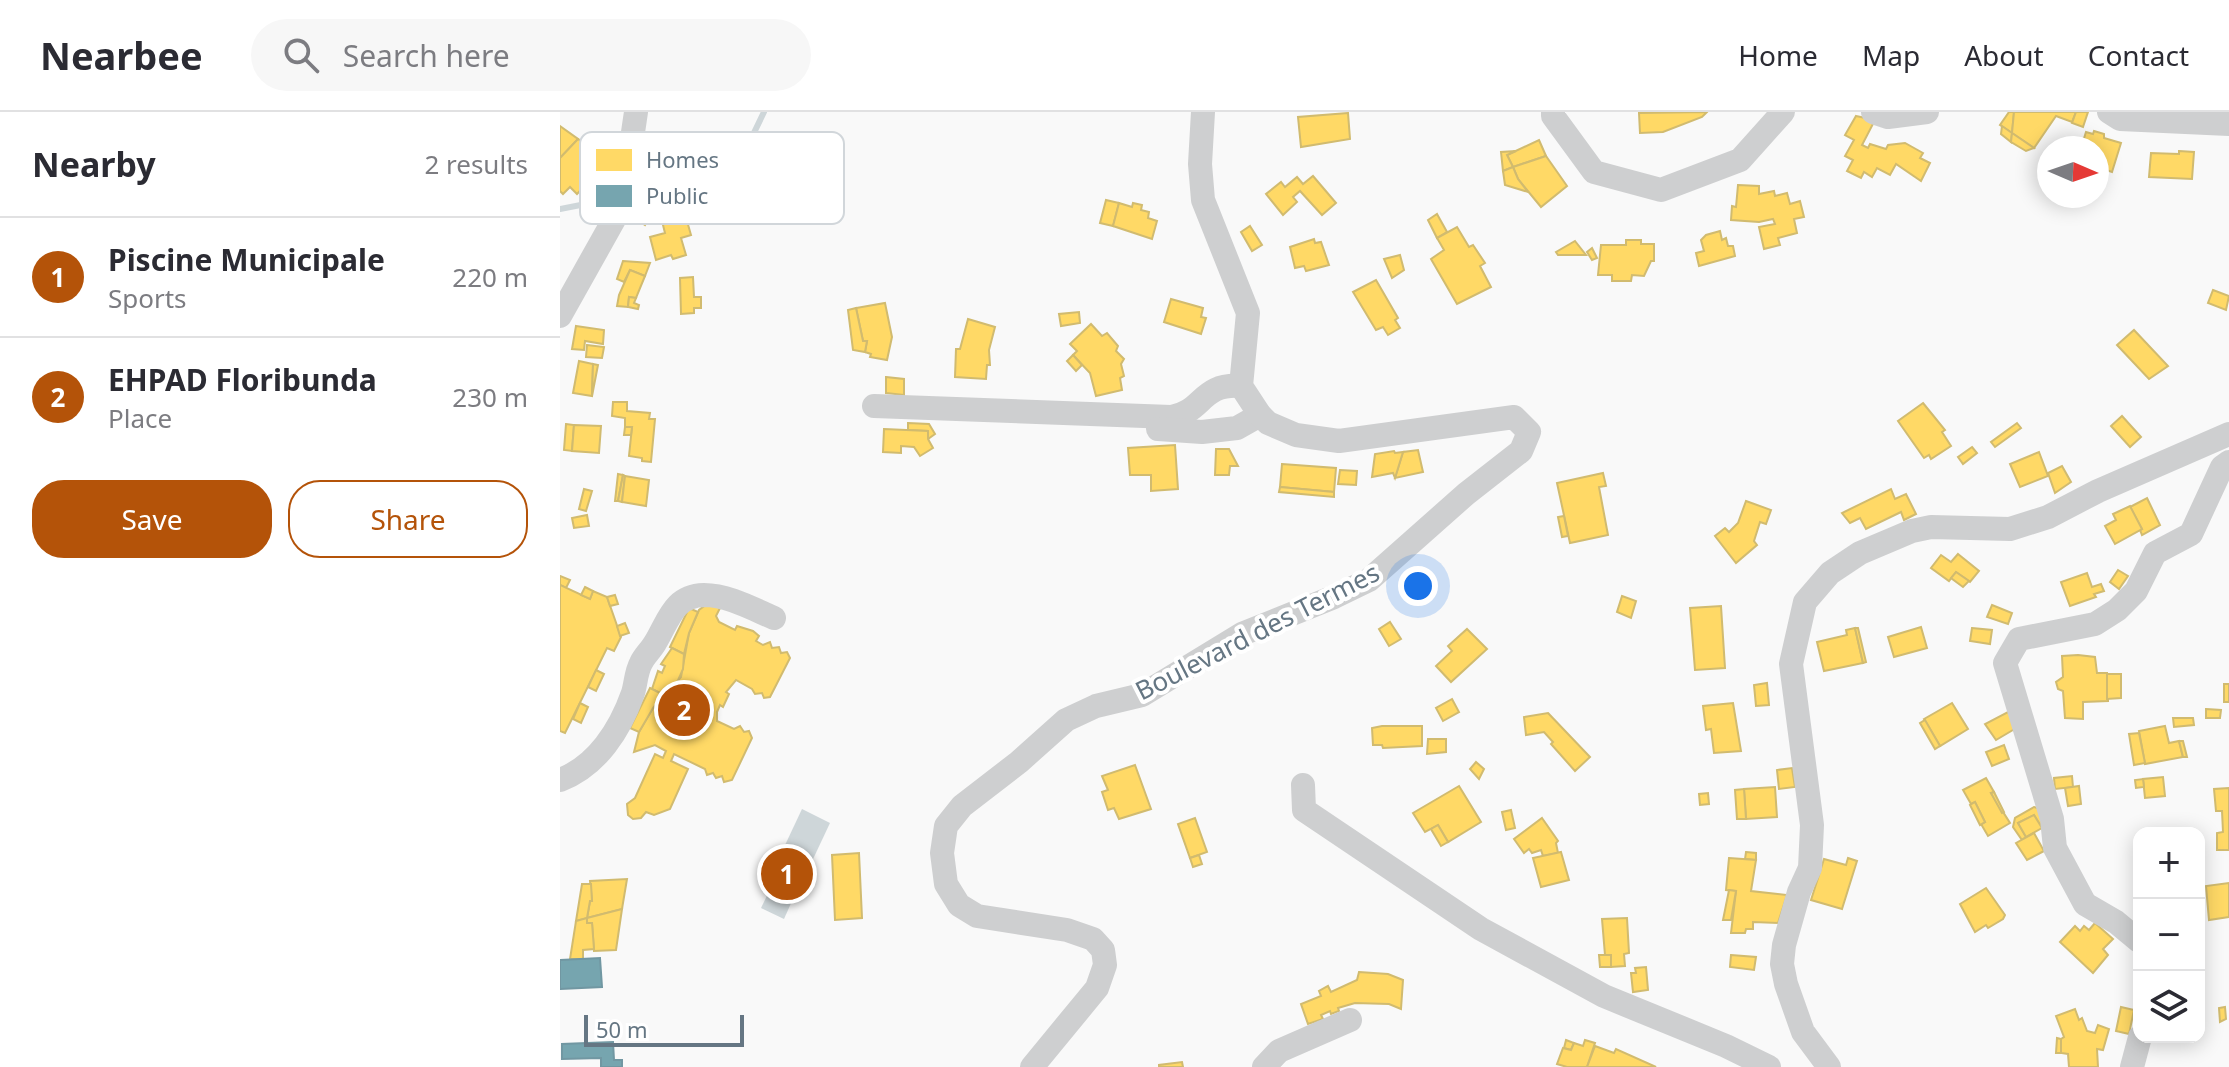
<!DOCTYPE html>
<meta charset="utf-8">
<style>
:root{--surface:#fff;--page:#f7f7f7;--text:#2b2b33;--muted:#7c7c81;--line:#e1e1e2;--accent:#b45309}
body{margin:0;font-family:"Noto Sans",sans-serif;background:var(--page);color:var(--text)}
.controls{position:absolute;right:24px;bottom:24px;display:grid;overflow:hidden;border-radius:16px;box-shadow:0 4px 20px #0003}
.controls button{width:72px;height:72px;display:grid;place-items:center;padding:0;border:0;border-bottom:2px solid var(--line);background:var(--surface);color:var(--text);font:40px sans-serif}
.compass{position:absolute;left:1477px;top:24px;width:72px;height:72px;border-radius:50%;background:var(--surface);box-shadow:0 4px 20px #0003;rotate:92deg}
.scale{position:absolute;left:24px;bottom:20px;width:160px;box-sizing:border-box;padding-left:8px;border:4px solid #657683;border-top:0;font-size:22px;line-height:28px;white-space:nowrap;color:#657683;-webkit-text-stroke:6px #fff;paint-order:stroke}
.you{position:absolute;left:858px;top:474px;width:28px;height:28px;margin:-20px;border:6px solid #fff;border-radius:50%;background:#1a73e8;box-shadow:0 0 0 12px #1a73e833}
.badge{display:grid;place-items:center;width:52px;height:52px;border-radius:50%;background:var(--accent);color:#fff;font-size:26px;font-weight:700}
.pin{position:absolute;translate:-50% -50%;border:4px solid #fff;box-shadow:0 2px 8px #0006}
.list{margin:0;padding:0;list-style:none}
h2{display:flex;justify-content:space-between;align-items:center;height:104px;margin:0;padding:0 32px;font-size:34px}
h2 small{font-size:26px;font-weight:400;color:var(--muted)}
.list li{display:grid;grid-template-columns:52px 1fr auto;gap:24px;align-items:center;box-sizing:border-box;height:120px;padding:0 32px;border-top:2px solid var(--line)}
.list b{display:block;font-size:30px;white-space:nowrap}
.list p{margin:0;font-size:26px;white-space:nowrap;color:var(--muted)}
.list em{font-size:26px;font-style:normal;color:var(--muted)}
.actions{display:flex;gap:16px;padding:24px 32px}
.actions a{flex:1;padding:18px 0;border:2px solid var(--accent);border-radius:32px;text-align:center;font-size:28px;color:var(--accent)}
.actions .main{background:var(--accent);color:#fff}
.icon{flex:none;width:44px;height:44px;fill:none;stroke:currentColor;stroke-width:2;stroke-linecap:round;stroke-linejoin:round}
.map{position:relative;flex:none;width:1669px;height:955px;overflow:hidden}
header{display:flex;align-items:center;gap:48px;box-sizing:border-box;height:112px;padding:0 40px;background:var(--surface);border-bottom:2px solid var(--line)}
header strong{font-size:38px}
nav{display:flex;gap:44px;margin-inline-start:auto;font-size:28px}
.search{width:560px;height:72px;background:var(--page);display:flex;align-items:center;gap:20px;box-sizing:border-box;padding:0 28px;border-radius:44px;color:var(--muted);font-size:30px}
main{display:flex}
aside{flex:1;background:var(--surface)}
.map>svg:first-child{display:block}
</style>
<header>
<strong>Nearbee</strong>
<div class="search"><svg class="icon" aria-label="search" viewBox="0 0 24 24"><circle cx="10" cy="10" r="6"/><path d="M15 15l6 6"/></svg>Search here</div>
<nav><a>Home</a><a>Map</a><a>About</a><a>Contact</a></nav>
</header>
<main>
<aside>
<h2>Nearby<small>2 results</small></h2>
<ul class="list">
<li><span class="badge">1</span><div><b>Piscine Municipale</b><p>Sports</p></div><em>220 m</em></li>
<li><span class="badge">2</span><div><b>EHPAD Floribunda</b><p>Place</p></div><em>230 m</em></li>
</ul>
<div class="actions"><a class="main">Save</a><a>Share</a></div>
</aside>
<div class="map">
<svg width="1669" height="955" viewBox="0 0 1669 955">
<rect width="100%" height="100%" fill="#f9f9f9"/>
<!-- water -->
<g fill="#ced6d9">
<polygon points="242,697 270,711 246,762 218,748"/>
<polygon points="214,769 236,780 224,807 201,796"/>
</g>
<!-- homes -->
<g fill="#ffd966" stroke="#d1bb6f" stroke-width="2">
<polygon points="1147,0 1142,5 1103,20 1080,21 1079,1"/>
<polygon points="1449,0 1454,0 1452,21 1440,13"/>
<polygon points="1454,0 1516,0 1512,10 1496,4 1474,36 1452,21"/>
<polygon points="1516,0 1528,0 1523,15 1512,11"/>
<polygon points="788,1 790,27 741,35 738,5"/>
<polygon points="1296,4 1315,8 1302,33 1308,36 1310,32 1326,37 1328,33 1345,31 1363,41 1360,46 1370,51 1361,69 1336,52 1330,63 1317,56 1312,65 1304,60 1301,66 1287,59 1293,48 1285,44 1294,28 1285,23"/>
<polygon points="0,14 18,27 0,46"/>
<polygon points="1442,14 1452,21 1451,30 1441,22"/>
<polygon points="1534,19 1544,22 1544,26 1561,31 1552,60 1537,55 1537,36 1521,36 1526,20 1533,22"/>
<polygon points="1452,21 1474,36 1466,39 1451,30"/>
<polygon points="18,27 29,35 22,43 39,59 17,82 10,75 3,82 0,79 0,46"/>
<polygon points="979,28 986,44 953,55 947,43"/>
<polygon points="956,39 947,43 953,55 943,59 941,40"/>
<polygon points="1619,39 1634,40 1632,67 1589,65 1591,41 1619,42"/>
<polygon points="986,44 1007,74 981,95 958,67 953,55"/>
<polygon points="953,55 958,67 968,80 945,73 943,59"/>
<polygon points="753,64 776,91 762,103 740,79 733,85 737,90 723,103 706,82 721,70 725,75 737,65 743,72"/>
<polygon points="1178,73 1199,74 1199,82 1214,79 1215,84 1227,81 1230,92 1240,89 1244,105 1234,107 1237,121 1218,126 1220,133 1204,137 1199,115 1215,112 1213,107 1199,110 1171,108 1172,94 1176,95"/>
<polygon points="546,88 559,91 553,114 540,111"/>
<polygon points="559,91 572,95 573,91 582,93 581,98 589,100 588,106 597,109 592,127 553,114"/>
<polygon points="77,97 90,105 85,113 72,104"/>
<polygon points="125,102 131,123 121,126 126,143 113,147 111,143 96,148 90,125 105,121 102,109"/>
<polygon points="877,102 887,120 877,126 868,108"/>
<polygon points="690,114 702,133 692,139 681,120"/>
<polygon points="897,115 909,135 913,133 925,151 920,154 931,175 897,192 871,147 884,138 877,126"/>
<polygon points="1160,119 1162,128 1166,126 1168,134 1173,134 1175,144 1139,154 1136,141 1144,139 1141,128 1146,123"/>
<polygon points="754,127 755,131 761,130 769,153 746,159 744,154 735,156 730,135"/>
<polygon points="1066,128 1081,128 1081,132 1094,132 1094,149 1091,149 1084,164 1072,163 1071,169 1052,169 1052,163 1038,163 1041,133 1066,133"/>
<polygon points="1015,129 1026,143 998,143 996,140"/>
<polygon points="1032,136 1037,146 1032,148 1027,140"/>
<polygon points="840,143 844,158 832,166 824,147"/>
<polygon points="63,149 90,151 85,164 70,158 64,170 57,167"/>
<polygon points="70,158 85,164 76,186 69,185 68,195 57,194 59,183"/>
<polygon points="133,165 134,185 141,185 141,196 134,196 134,201 121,202 120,166"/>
<polygon points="816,168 838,206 835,208 840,216 828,223 823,215 816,218 793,180"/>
<polygon points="1653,178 1669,184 1666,198 1648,191"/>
<polygon points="69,185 76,186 74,191 79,193 78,197 68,195"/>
<polygon points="611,187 643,196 641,205 646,206 641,222 604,210"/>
<polygon points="325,191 332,225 327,248 310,245 311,242 305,240 307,229 303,229 296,196"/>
<polygon points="296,196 303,229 307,229 305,240 293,238 288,198"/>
<polygon points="519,200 520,211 501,214 499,202"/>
<polygon points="408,207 435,215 429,238 430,253 427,253 426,267 395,265 396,237 400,237"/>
<polygon points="531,212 542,224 547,221 558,234 556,239 564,247 561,252 564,264 560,266 562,278 536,284 530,261 513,243 517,239 510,232"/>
<polygon points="16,214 44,218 43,232 25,229 24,238 12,237"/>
<polygon points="1574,218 1608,254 1589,267 1557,233"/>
<polygon points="27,233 44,235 42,246 26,245"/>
<polygon points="513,243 522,253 516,259 507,249"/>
<polygon points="19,249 33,252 32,284 13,281"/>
<polygon points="33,252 38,253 32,284"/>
<polygon points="326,265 344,267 344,283 326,281"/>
<polygon points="53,290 67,290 67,299 90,301 89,307 95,307 91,350 82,349 82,346 69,344 72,315 65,315 65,306 52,304"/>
<polygon points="1363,291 1385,318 1382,320 1391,334 1371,347 1369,343 1364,346 1338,309"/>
<polygon points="1562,304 1581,325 1570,335 1551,314"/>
<polygon points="348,311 369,312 375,322 368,327 368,319 348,318"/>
<polygon points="1457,311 1461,316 1435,335 1431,330"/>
<polygon points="6,312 14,313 12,339 4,338"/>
<polygon points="14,313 41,314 39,341 12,339"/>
<polygon points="65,315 72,315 71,323 64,323"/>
<polygon points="324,317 368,319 368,327 373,336 360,344 354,335 341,334 341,341 323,340"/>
<polygon points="615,333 618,377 591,379 591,363 570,363 568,336"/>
<polygon points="1412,335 1417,341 1403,352 1398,345"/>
<polygon points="656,337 669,337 678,354 670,354 669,363 655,363"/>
<polygon points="858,338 863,360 835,366 843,340"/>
<polygon points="834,339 835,341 843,340 835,366 833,361 812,365 815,342"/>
<polygon points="1479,340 1488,364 1460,375 1450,352"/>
<polygon points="722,352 776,356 774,380 720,375"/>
<polygon points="1502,354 1511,370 1495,381 1488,361"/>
<polygon points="780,358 797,359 796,373 778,372"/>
<polygon points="1043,361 1046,374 1039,375 1048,423 1010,431 997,371"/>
<polygon points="58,362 63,363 58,389 55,389"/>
<polygon points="63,363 65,364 62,390 58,389"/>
<polygon points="65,364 89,368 86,394 62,390"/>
<polygon points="720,375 774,380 774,385 719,380"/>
<polygon points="24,377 32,379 26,399 19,397"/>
<polygon points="1331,377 1335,387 1346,382 1356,402 1344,408 1341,400 1306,417 1300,406 1290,411 1282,401"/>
<polygon points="1587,386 1600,413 1582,423 1580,418 1582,417 1570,395"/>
<polygon points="1186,389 1211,398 1206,412 1200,410 1194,429 1197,433 1176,451 1155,424 1165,416 1169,420 1178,411"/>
<polygon points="1570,394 1582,417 1555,432 1545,414 1556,408 1553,402"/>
<polygon points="27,403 29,414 14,416 12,406"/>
<polygon points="1004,404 1008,424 1002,425 998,405"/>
<polygon points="1398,442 1419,459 1410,470 1396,460 1389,469 1371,456 1381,443 1391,450"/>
<polygon points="1558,458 1568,464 1559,477 1550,470"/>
<polygon points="1396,460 1409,469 1403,475 1391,466"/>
<polygon points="1527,461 1532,475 1541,472 1544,479 1534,482 1536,485 1510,494 1501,470"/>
<polygon points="0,464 10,468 6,476 0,473"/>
<polygon points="0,473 30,487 33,479 47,485 61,525 54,539 47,536 5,621 0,619"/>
<polygon points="25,475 33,479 30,487 21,483"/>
<polygon points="55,483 58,492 50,494 47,485"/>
<polygon points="1062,484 1076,489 1071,506 1057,500"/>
<polygon points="147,492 162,492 156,504 159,510 175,518 177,514 193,519 199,524 196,529 203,533 210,530 212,536 219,535 221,541 227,540 230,546 210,585 204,586 202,581 195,582 192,577 176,568 166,580 169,582 163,595 160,593 157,600 157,609 174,617 180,614 184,620 189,619 192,626 172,668 164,670 162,664 156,666 153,661 147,663 145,657 114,642 111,649 128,657 110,697 94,703 86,700 81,706 73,707 68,703 67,692 75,686 95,642 103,646 106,639 95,633 74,640 79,620 93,596 121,565 129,521 139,498"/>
<polygon points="1432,493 1452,501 1448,512 1427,505"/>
<polygon points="1161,494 1165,556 1135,558 1130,496"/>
<polygon points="129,496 138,500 129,521 124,542 110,535"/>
<polygon points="830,510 841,527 829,534 819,517"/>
<polygon points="65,511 69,521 60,524 57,514"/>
<polygon points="1361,515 1367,536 1334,545 1328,525"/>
<polygon points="1295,516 1303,551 1264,559 1257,530 1287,523 1286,518"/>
<polygon points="1295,516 1298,516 1306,550 1303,551"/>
<polygon points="1412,516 1432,518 1430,532 1410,529"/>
<polygon points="907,517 927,537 891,570 876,554 892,539 888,534"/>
<polygon points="112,536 124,542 123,557 116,573 104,583 92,577 98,559 102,561 105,554 101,552"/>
<polygon points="1518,543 1535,545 1537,561 1547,561 1548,589 1523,590 1523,607 1505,606 1503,579 1498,577 1496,570 1503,565 1502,544"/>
<polygon points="36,558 44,562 36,579 28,575"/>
<polygon points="1547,562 1561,562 1561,586 1547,587"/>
<polygon points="1207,571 1209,593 1196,594 1194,573"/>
<rect x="1664" y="572" width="5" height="18"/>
<polygon points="90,576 104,583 93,596 79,620 70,616"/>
<polygon points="892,587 899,600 883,609 876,596"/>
<polygon points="20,591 28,595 21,611 13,607"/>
<polygon points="1173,591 1181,639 1154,641 1151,617 1146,618 1143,594"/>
<polygon points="1392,591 1408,617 1380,634 1364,607"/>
<polygon points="1646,597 1661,598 1660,606 1646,606"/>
<polygon points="1448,600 1458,615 1436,628 1425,612"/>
<polygon points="988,601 1030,645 1015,659 991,632 993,630 984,620 966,623 964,605"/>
<polygon points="1613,606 1633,606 1634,613 1614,615"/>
<polygon points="1365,608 1380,634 1375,637 1360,611"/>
<polygon points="822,614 862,614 862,634 823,636 822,633 813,633 812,616"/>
<polygon points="1605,614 1609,631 1619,629 1623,645 1585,652 1579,619"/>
<polygon points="1579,621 1585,651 1574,653 1569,622"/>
<polygon points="868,627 886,627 886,640 867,642"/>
<polygon points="1619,629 1623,629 1627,645 1623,645"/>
<polygon points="1444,633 1449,647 1432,654 1426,640"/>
<polygon points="916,650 924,657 919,667 910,657"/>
<polygon points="575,653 591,697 559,707 554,696 548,698 542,680 548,678 542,664"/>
<polygon points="1232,656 1235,675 1219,677 1217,658"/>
<polygon points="1512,664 1513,675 1495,677 1494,666"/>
<polygon points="1603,665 1605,684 1585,686 1583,667"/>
<polygon points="1426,666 1434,680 1431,681 1450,711 1428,724 1421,712 1425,710 1415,690 1411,692 1403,678"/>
<polygon points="1583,667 1584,675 1576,676 1575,668"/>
<polygon points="899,674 921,710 888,730 878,713 865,720 853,701"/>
<polygon points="1519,674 1521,692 1508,694 1505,676"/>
<polygon points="1215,675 1217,705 1186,707 1184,677"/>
<polygon points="1669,676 1669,738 1657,738 1657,721 1663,720 1662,699 1656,699 1654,677"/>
<polygon points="1184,677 1186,707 1177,707 1175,678"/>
<polygon points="1434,680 1444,700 1442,701 1431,681"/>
<polygon points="1148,681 1149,692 1140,693 1139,682"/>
<polygon points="1415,690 1425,710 1420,713 1410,693"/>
<polygon points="1474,695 1481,697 1482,716 1474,703 1458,711 1466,725 1462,728 1453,715 1455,706"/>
<polygon points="951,698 955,716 946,718 942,700"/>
<polygon points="1474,703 1482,716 1466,725 1458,711"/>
<polygon points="635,706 647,740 630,746 618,712"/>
<polygon points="982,706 998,729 996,731 998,741 983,744 981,738 972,741 969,737 964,741 954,727"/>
<polygon points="878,713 888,730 881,734 871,717"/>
<polygon points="1474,721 1484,739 1467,748 1456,731"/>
<polygon points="1001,740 1009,768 981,775 973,746"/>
<polygon points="1186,740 1196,741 1196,748 1185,747"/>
<polygon points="299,741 302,806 275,808 272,743"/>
<polygon points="639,743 642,752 633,755 630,746"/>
<polygon points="1169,746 1196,748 1191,779 1227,783 1218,811 1193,810 1193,817 1186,817 1185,821 1171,821 1176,779 1166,778"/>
<polygon points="1288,746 1297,749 1282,797 1251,788 1264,747 1286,753"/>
<polygon points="67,767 62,797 27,806 30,789 32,789 30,769"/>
<polygon points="1669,771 1669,805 1649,808 1646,774"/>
<polygon points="22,772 31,772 32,789 30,789 27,806 16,809"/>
<polygon points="1426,776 1445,803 1443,807 1428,816 1426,813 1415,820 1400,792"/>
<polygon points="1169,778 1176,779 1171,808 1163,808"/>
<polygon points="62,797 56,838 34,839 32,811 27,811 27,806"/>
<polygon points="27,806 27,811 32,811 34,837 23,838 23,847 10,847 16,809"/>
<polygon points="1067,806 1069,841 1064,842 1065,854 1051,855 1051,843 1045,843 1042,807"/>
<polygon points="1535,811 1553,827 1543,837 1548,843 1533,861 1500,830 1515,814 1520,819 1524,814 1529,818"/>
<polygon points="1039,843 1051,843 1051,855 1040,855"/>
<polygon points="1171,843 1196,845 1194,858 1170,855"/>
<polygon points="1086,855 1088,878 1073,880 1071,861 1076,861 1075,856"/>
<polygon points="799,860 828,862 843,868 841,897 829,892 795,891 778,896 779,899 771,902 770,899 761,903 763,907 748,912 741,892 761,884 759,879 768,874 771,880 797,868"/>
<polygon points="1561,895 1574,898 1569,922 1556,919"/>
<polygon points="1665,895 1666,907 1660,910 1659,896"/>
<polygon points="1515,897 1519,908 1522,906 1527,919 1535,921 1538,913 1549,917 1543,938 1537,937 1538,955 1509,955 1508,942 1501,941 1501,927 1504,925 1496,904"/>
<polygon points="1497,926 1501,927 1501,941 1496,941"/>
<polygon points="1006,928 1014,931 1011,938 1004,936"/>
<polygon points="1025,928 1035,931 1027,955 1007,955 997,952 1003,936 1011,938 1014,931 1023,934"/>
<polygon points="1035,934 1054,941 1056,937 1096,955 1027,955"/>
<polygon points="622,950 623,955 599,955 599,953"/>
</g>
<!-- public -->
<g fill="#76a5af" stroke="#7197a2" stroke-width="2">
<polygon points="40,846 42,875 0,877 0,848"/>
<polygon points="53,930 54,948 62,948 62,955 41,955 41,946 2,947 2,932"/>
</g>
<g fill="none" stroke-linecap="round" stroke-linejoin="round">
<!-- stream -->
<g stroke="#ced6d9" stroke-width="6">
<polyline points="80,84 149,82 184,64 190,29 204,0"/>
<polyline points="0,97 46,88"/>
</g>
<!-- minor -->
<g stroke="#cecfd0" stroke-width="24">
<polyline points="993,0 993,4 1034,60 1101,78 1180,48 1223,0"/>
<polyline points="1313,0 1328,5 1367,0"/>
<polyline points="1549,0 1560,7 1669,12"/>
<polyline points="0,204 56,104 64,81 76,0"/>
<path d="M314 294 611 305C644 300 640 271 681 274"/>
<polyline points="598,317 642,320 677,316 700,303"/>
<path d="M0 668C37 654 60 618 73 581 76 571 76 560 81 551 84 544 91 538 95 531 109 508 113 484 144 483 168 483 193 497 214 506"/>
<polyline points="743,673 744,698 921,817 1044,884 1166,934 1209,955"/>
<polyline points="1579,829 1556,810 1525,792 1495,736 1492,707 1445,551 1459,527 1535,512 1557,498 1576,479 1595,441 1631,422 1662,355 1669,350"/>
<polyline points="472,955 537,876 545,853 543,838 533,827 507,818 417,804 399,793 386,772 382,741 386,714 402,694 459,650 506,608 536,594 582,583 682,522 774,485 809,468 906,382 961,339 969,320 954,305 779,329 736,323 708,311 700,303 681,274 688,201 643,88 640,52 643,0"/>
<polyline points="704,955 719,939 790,908"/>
<polyline points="1269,955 1243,920 1226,872 1222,852 1224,833 1239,780 1250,756 1252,713 1231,552 1245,490 1270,461 1300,441 1352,419 1371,415 1450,417 1488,405 1538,379 1669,322"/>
<polyline points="1572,955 1580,925"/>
</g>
</g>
<g text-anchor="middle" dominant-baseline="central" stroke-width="8" stroke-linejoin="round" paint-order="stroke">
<!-- street labels -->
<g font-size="26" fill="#657683" stroke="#fff">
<text transform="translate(697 519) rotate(-27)">Boulevard des Termes</text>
</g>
</g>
<!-- legend -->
<rect x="20" y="20" width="264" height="92" rx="12" fill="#fff" stroke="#d1d6da" stroke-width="2"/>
<rect x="36" y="37" width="36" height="22" fill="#ffd966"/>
<rect x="36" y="73" width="36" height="22" fill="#76a5af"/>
<g font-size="22" fill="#657683">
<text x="86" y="56">Homes</text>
<text x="86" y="92">Public</text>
</g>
</svg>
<div class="controls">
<button>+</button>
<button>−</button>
<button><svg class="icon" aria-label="layers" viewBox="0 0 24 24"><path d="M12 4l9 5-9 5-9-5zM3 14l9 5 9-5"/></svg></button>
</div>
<svg class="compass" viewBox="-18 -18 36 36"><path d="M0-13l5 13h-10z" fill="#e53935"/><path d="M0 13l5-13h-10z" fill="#7c7c81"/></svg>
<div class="scale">50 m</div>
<div class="you"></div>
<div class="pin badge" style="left:227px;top:762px">1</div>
<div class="pin badge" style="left:124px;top:598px">2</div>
</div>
</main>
